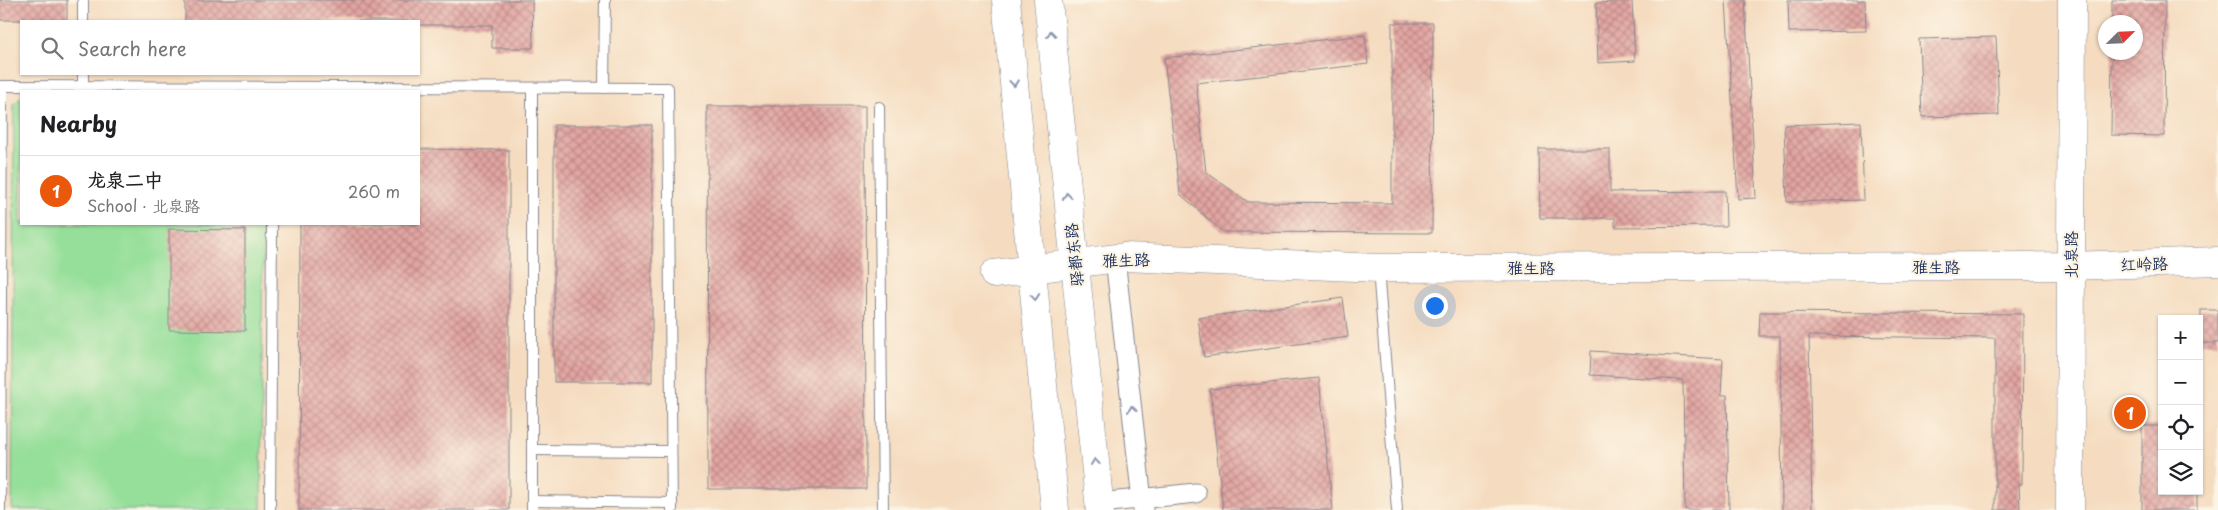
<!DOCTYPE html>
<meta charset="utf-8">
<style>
:root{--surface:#fff;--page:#f6f6f6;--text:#202124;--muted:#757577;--line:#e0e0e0;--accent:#ea580c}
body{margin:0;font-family:"Playpen Sans","LXGW WenKai TC",sans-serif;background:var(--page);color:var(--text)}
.controls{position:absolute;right:15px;bottom:15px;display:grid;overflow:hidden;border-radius:0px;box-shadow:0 1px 4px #0004}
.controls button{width:45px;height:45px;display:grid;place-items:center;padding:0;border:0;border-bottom:1px solid var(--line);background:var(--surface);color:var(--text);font:25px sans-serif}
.compass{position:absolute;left:2098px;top:15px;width:45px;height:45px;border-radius:50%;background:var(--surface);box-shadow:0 1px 4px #0004;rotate:66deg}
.you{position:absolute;left:1434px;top:305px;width:18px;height:18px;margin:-12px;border:4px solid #fff;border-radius:50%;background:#1a73e8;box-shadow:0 0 0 8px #1a73e833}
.badge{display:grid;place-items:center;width:32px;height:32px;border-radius:50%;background:var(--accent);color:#fff;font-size:16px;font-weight:700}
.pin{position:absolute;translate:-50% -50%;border:2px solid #fff;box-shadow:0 1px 5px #0006}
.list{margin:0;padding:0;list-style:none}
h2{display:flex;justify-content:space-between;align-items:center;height:65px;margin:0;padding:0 20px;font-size:21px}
h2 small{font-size:16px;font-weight:400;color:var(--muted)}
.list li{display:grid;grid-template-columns:32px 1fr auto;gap:15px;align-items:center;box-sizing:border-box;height:70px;padding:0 20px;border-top:1px solid var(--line)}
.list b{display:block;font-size:19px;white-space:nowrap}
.list p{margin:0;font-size:16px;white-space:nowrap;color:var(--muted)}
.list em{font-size:16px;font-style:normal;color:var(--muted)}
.icon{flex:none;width:28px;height:28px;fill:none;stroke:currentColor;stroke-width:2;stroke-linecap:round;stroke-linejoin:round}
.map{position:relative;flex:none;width:2218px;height:510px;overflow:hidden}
.search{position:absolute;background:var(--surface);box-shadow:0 1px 4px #0004;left:20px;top:20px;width:400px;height:55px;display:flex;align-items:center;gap:12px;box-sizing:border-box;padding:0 18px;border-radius:0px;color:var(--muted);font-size:19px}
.panel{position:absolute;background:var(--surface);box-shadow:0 1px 4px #0004;left:20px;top:90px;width:400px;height:135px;border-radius:0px}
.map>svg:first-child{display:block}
</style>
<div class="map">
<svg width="2218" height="510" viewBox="0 0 2218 510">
<defs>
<pattern id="building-cross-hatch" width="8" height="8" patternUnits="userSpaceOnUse" patternTransform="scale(1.25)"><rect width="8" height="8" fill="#e3a5a1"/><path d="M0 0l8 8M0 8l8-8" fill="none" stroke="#b78786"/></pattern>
</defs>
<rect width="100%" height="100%" fill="#fcf5e5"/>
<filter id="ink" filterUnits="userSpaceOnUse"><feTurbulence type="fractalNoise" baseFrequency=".02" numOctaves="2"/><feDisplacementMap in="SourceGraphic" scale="10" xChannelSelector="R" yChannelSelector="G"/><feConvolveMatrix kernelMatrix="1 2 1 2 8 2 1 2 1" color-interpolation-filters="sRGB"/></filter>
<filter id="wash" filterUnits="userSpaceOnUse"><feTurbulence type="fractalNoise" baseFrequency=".0096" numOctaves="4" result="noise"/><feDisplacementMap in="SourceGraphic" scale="20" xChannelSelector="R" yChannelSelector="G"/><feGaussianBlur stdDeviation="1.12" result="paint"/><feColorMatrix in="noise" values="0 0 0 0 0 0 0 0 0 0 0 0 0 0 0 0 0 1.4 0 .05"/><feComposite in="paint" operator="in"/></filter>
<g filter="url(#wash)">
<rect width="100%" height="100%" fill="#f5dcc0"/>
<!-- park -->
<polygon fill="#96df9a" stroke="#58877c" points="21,97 21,224 263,224 261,510 12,510 14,104"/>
<g id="blocks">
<!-- building -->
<g fill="url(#building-cross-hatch)">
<rect x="0" y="0" width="67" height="20"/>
<polygon points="185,0 532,0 533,48 492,48 492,25 419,25 419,21 185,21"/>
<polygon points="1726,0 1745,0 1756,198 1738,199"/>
<polygon points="1788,0 1865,0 1866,31 1789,32"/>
<polygon points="2112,0 2165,0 2164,136 2111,135 2112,52 2136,52 2136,22 2112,22"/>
<polygon points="1632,1 1635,61 1598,63 1596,3"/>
<polygon points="1392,23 1433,23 1432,233 1223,232 1180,194 1164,58 1365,35 1368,64 1196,83 1206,172 1248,202 1392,203"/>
<polygon points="1996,37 1999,115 1922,117 1919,39"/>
<polygon points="707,106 865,106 866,489 708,489"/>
<polygon points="1861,122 1864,200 1787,202 1784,125"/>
<rect x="554" y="125" width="98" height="257"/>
<polygon points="419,149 509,150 509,510 299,510 300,224 419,224"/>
<polygon points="1539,149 1610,149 1610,192 1725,191 1726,226 1615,227 1615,218 1540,218"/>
<polygon points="169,229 245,230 245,331 169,330"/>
<polygon points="1343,298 1348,337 1204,357 1198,318"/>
<rect x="2201" y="310" width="17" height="33"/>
<polygon points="1760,312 2023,314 2022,484 2019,484 2020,510 1995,510 1995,338 1809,336 1812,510 1782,510 1780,336 1759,336"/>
<polygon points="1591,351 1723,359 1721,395 1727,395 1729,510 1685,510 1683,380 1590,375"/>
<polygon points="1319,378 1333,510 1223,510 1210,389"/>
<polygon points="2142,426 2162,426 2162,491 2197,491 2197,510 2142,510"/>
</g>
</g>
</g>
<g filter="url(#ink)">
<use href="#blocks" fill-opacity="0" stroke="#88868f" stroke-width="1"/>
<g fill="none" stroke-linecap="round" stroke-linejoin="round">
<defs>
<g id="lane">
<polyline points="83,0 83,21"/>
<polyline points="83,74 83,87"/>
<polyline points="0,86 668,88 672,510"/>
<polyline points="604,88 605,0"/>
<polyline points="879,107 883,510"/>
<polyline points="1378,269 1397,510"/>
<polyline points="532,450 671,451"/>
<polyline points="532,501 671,503"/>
<polyline points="0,510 2,86"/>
<polyline points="270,510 272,224"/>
<polyline points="532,510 532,88"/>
</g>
<g id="street">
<polyline points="1115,258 1143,510"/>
<polyline points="1100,503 1196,493"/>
</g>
<g id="secondary">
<polyline points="994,274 1125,257 1378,268 2070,266 2218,261"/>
<polyline points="2070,510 2072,0"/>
</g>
<g id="highway">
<polyline points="1006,0 1055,510"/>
<polyline points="1048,0 1100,510"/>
</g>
</defs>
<!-- lane casing -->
<use href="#lane" stroke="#88868f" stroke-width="12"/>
<!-- street casing -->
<use href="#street" stroke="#88868f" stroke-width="21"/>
<!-- secondary casing -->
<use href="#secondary" stroke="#88868f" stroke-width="29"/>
<!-- highway casing -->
<use href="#highway" stroke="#88868f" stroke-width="29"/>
<!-- lane -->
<use href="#lane" stroke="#fff" stroke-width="10"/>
<!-- street -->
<use href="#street" stroke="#fff" stroke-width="19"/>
<!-- secondary -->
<use href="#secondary" stroke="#fff" stroke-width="28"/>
<!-- highway -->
<use href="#highway" stroke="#fff" stroke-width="28"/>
</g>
<!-- one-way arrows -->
<defs><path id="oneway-chevron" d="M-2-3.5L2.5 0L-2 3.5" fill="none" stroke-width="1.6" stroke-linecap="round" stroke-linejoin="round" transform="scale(1.25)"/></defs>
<g stroke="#8d97ae">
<use href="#oneway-chevron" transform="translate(1051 34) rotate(-96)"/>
<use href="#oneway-chevron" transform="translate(1014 83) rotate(84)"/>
<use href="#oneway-chevron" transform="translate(1067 196) rotate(-96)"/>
<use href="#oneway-chevron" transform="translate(1035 297) rotate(85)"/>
<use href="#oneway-chevron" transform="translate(1132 409) rotate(-96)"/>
<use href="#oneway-chevron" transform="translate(1095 462) rotate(-96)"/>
</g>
</g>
<g text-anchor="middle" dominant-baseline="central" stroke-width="4.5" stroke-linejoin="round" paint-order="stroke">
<!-- street labels -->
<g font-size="16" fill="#1b2f5e" stroke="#fcf5e5">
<text transform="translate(1073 255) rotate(-96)">驿都东路</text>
<text transform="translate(2070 255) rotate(-90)">北泉路</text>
<text transform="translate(1126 259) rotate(-2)">雅生路</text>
<text transform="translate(2144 263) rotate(-2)">红岭路</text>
<text x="1936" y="266">雅生路</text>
<text x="1531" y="267">雅生路</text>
</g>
</g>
</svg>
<div class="controls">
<button>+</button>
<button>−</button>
<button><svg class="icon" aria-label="locate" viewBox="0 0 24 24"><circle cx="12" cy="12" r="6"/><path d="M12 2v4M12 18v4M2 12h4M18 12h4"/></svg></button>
<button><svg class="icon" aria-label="layers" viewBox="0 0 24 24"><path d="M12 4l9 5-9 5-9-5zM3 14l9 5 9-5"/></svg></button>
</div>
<svg class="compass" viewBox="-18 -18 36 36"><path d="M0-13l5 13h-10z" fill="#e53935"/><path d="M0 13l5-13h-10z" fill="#757577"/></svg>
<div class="you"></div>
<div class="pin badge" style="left:2130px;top:413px">1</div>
<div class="search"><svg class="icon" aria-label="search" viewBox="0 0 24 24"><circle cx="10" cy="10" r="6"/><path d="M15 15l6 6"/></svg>Search here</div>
<section class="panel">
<h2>Nearby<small></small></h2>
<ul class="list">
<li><span class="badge">1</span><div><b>龙泉二中</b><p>School · 北泉路</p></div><em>260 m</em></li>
</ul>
</section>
</div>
